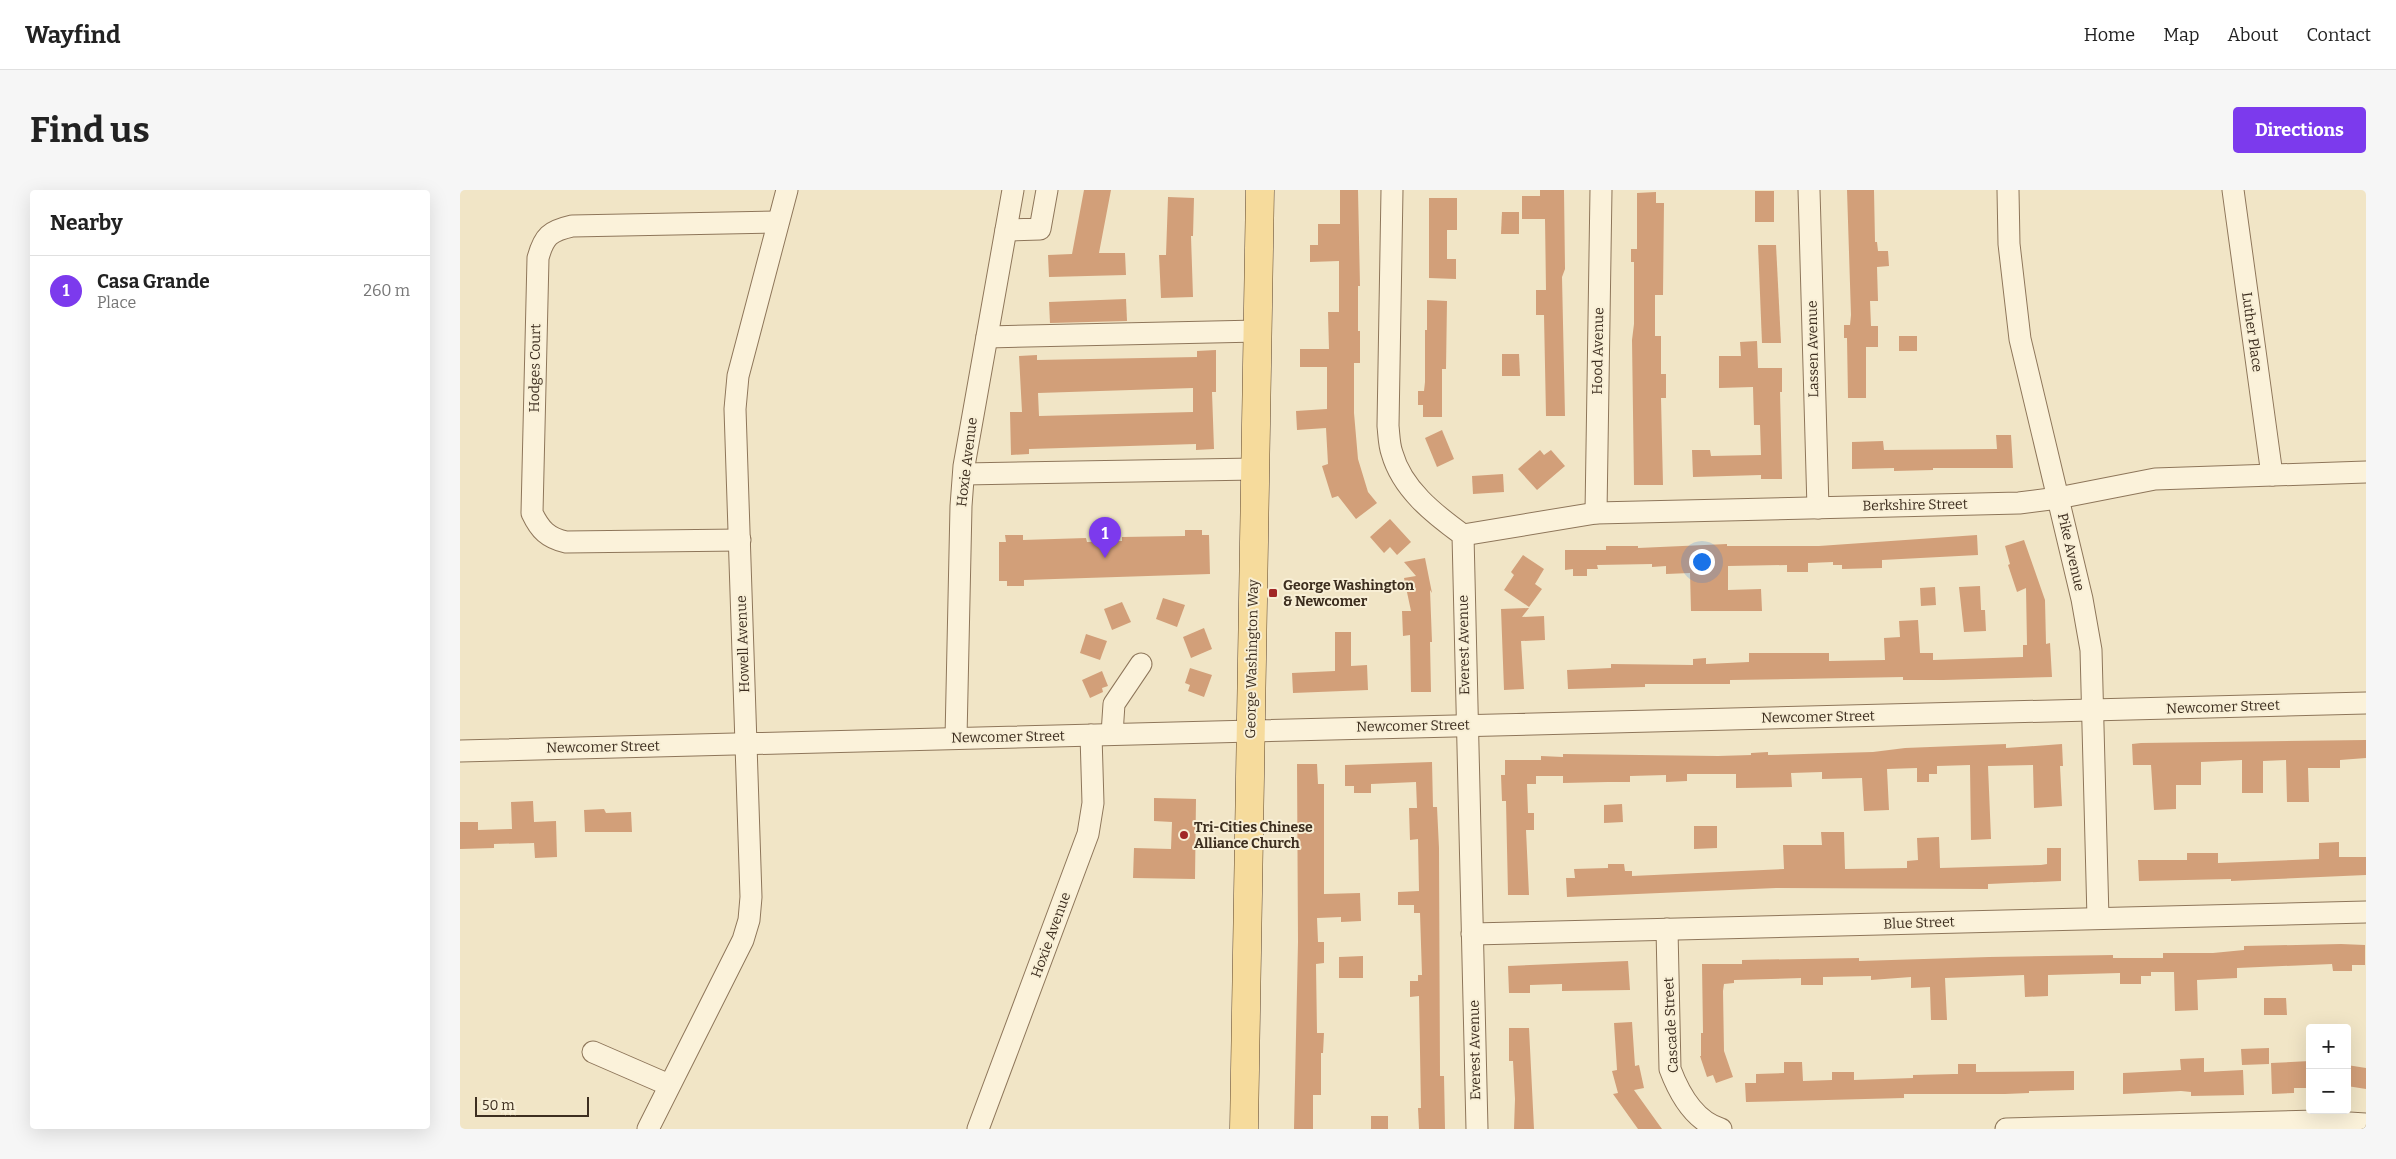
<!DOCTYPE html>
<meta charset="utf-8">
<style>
:root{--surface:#fff;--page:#f6f6f6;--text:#222;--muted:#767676;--line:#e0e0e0;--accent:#7c3aed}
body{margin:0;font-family:Bitter,serif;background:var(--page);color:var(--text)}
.controls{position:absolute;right:15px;bottom:15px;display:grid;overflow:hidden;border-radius:5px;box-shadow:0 5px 20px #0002}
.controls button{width:45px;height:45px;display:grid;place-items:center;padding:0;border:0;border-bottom:1px solid var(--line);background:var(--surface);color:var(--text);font:25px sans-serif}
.scale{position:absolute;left:15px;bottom:12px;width:114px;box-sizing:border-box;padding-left:5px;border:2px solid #3d2e1f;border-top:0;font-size:14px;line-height:18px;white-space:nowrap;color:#3d2e1f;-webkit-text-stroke:4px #f8efd6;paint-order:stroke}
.you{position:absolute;left:1241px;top:371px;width:18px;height:18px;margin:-12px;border:4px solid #fff;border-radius:50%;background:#1a73e8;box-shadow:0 0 0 8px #1a73e833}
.badge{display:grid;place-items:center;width:32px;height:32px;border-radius:50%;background:var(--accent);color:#fff;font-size:16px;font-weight:700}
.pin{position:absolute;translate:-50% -41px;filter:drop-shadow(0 1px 2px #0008)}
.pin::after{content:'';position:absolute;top:26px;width:18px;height:15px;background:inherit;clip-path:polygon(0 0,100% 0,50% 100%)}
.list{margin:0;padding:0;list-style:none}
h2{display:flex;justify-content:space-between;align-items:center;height:65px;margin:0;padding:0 20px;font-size:21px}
h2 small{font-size:16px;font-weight:400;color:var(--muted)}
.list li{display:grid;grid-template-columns:32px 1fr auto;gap:15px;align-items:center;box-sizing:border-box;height:70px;padding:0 20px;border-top:1px solid var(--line)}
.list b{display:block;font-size:19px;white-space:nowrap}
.list p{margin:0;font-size:16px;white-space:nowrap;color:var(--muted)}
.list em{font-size:16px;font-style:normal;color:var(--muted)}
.map{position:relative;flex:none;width:1906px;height:939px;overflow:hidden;border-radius:5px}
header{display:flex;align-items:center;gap:30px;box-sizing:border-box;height:70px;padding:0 25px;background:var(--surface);border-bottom:1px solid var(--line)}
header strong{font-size:24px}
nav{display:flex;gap:28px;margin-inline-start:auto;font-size:18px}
.intro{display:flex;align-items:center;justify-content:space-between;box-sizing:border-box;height:120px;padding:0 30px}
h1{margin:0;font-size:35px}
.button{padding:12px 22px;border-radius:5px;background:var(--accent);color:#fff;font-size:18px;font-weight:700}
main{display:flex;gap:30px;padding:0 30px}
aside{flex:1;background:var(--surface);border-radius:5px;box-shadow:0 5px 20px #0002}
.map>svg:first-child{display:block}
</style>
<header>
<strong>Wayfind</strong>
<nav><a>Home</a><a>Map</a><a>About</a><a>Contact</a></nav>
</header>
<div class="intro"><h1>Find us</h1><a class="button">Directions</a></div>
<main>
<aside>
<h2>Nearby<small></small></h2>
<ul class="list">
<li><span class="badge">1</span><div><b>Casa Grande</b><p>Place</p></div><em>260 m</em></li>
</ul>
</aside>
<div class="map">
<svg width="1906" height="939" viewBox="0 0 1906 939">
<rect width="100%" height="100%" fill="#f1e5c6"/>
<!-- building -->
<g fill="#d29f79" fill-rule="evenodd">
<polygon points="624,0 651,0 639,63 665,63 666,85 589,87 588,65 612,64"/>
<polygon points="880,0 898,0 900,96 898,96 898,141 900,141 900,173 894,173 894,223 898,269 908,302 917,313 896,329 878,306 872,308 862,276 868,274 866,238 837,240 836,221 867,219 867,177 840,177 840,159 869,159 868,122 879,122 879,71 850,72 850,55 858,55 858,34 880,34"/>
<polygon points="1080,0 1104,0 1105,79 1102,87 1105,226 1086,226 1084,125 1076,125 1076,100 1086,100 1085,29 1062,29 1062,6 1080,6"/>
<polygon points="1387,0 1414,0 1415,52 1417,52 1418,61 1428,61 1429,76 1417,77 1418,111 1410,111 1411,136 1418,136 1418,157 1406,157 1406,208 1388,208 1387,148 1384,148 1384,135 1390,135 1391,125"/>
<rect x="1295" y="1" width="19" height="31"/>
<polygon points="1196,2 1196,13 1204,13 1203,105 1195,105 1195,146 1201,146 1201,184 1206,184 1206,208 1201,208 1203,295 1174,295 1172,150 1174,134 1174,72 1171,72 1171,59 1177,59 1177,3"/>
<polygon points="708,7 734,8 733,46 731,46 733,107 701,108 699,65 706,65"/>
<polygon points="969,8 997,8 997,40 987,40 987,69 996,69 996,89 969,88"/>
<polygon points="1042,22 1059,22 1059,44 1041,44"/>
<polygon points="1298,55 1316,55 1321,153 1302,153"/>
<polygon points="666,109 667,131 590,133 589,112"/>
<polygon points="967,110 987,111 986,179 982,179 982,227 963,227 963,215 958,215 958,201 964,201 965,192 965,140 967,140"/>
<rect x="1439" y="146" width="18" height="15"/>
<polygon points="1297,151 1298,178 1322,178 1322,202 1320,202 1322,289 1301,289 1301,285 1233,287 1232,260 1250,260 1251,266 1301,265 1300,235 1294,235 1293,197 1259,198 1259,166 1281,166 1280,152"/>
<path d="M756 160V202H752L754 259 736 260V254L569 259V264L551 265 550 222H562L559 166 577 165V170L737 167V161ZM733 198V222L579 226 578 203Z"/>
<polygon points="1042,164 1059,164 1060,186 1042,186"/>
<polygon points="982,240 994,269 977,277 965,248"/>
<polygon points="1536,245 1551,245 1553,278 1473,278 1473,280 1434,281 1434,278 1392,279 1392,252 1423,251 1424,260 1537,259"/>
<polygon points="1080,260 1084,265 1091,260 1105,276 1077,300 1058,279"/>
<polygon points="1043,284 1044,302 1013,304 1012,286"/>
<polygon points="930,329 951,352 937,365 930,357 924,363 910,347"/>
<polygon points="725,340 742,340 742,345 749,345 750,384 564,390 564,396 547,396 547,391 539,391 539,352 546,352 545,345 563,345 563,350 626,348 627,352 662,351 662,347 725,346"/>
<polygon points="1517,345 1518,365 1422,370 1422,378 1382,379 1382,375 1373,375 1373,372 1348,373 1348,382 1327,382 1327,375 1268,376 1268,400 1301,399 1302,421 1231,421 1230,383 1206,384 1206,376 1192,377 1192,374 1137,375 1138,379 1127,379 1127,386 1113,386 1113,379 1105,380 1105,360 1146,360 1146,356 1178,356 1178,358 1267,354 1267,356 1359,356"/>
<polygon points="1564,350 1585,410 1586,454 1590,453 1592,487 1483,490 1443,490 1443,487 1270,490 1270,494 1185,494 1185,497 1108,499 1107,480 1151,478 1151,474 1233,475 1233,469 1246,468 1246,474 1289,472 1289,463 1369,463 1369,471 1425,470 1424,448 1440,447 1439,431 1458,430 1460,463 1473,463 1473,470 1563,467 1563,455 1567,455 1566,398 1557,402 1548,375 1550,374 1545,356"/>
<polygon points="1063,365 1084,379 1075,394 1082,399 1069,417 1044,400 1054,385 1051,382"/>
<polygon points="965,368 972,403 970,400 972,452 970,452 971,502 951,502 950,445 943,446 942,421 951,421 944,388 956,386 944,372"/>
<polygon points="1520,396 1521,420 1525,420 1526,441 1504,442 1499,397"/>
<polygon points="1475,397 1476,415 1461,416 1460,398"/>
<polygon points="703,408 725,415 717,437 696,429"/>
<polygon points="662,412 671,432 652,440 644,419"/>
<polygon points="1069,418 1062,427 1084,426 1085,450 1061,451 1064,499 1044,500 1041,419"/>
<polygon points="744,438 752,459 731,468 723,447"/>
<polygon points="875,442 891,442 891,476 907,475 908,500 833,503 832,483 875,481"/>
<polygon points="626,444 647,451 640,470 620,463"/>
<polygon points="730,478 752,485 744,507 728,501 730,495 725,493"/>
<polygon points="642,481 648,496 642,498 643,502 630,508 622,490"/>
<polygon points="1906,550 1906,568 1880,570 1880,578 1848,578 1849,612 1827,612 1826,570 1803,571 1803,603 1782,603 1782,570 1741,572 1741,595 1716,595 1716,619 1694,620 1691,575 1673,575 1672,554 1681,553"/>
<polygon points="1546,554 1546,558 1602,554 1603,576 1600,576 1602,616 1574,618 1573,575 1528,576 1531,649 1511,650 1510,575 1477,576 1477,584 1469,584 1469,592 1457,592 1457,578 1427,579 1429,620 1404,621 1402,588 1362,589 1362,582 1331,583 1332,597 1276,598 1276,584 1227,584 1227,591 1206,592 1206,585 1170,586 1170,592 1148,592 1103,593 1103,586 1076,586 1076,594 1067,594 1068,623 1074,623 1074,640 1066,640 1069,705 1048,705 1046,611 1042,611 1041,585 1045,585 1045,570 1081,570 1081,566 1103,567 1103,564 1258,566 1291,565 1291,563 1308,562 1308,565 1413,562 1445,558"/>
<polygon points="972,572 973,617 977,617 979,658 980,886 984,886 985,939 959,939 958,918 961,918 959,806 950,807 950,791 958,791 958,785 962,785 960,723 954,723 954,715 938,715 938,702 959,701 958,649 950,650 949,618 957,618 956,592 911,594 911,603 894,603 894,596 885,596 885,575"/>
<polygon points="837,574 857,574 858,594 864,594 864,704 900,703 901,731 881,732 881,727 857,728 858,752 864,752 864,773 856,774 857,843 864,843 863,863 861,863 861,905 853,905 853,939 834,939 838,752"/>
<polygon points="694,608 736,609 735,689 673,688 674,658 711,659 712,632 694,631"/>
<polygon points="73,611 74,632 96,631 97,667 75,668 74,653 34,654 34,658 0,659 0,632 18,632 18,640 52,639 51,612"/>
<polygon points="1162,614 1163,632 1144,633 1144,615"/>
<polygon points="144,619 146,623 171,622 172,642 125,642 124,620"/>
<polygon points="1234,636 1257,636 1257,658 1234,659"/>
<polygon points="1361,642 1384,642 1385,679 1447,678 1447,671 1458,670 1457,648 1479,647 1480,678 1581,675 1587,674 1587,658 1601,658 1601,691 1528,694 1528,699 1316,698 1107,707 1106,688 1115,688 1114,679 1148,678 1148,674 1164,674 1165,681 1172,681 1172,686 1324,679 1323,655 1362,655"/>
<polygon points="1879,652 1879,667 1906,667 1906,685 1771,691 1771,689 1679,691 1678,670 1727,670 1727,663 1758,663 1758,673 1859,669 1859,653"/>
<polygon points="1881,754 1905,755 1905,775 1892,775 1892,781 1873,781 1872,774 1777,778 1777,788 1737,790 1738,820 1715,821 1714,782 1691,782 1691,786 1681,786 1681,794 1660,794 1660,783 1588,785 1588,806 1565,807 1564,785 1485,788 1487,830 1471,830 1470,797 1451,798 1451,787 1411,790 1411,786 1363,787 1363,795 1341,795 1341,788 1274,790 1274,793 1264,794 1263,801 1264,861 1273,887 1256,893 1253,885 1247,887 1240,866 1241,866 1241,843 1243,843 1242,774 1282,774 1282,770 1399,768 1399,771 1529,767 1653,765 1653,768 1703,768 1703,763 1753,763 1784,760 1784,756"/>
<polygon points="903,766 903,788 879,788 879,767"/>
<polygon points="1168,771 1170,800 1102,801 1102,794 1070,795 1070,803 1049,803 1048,776"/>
<polygon points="1804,808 1826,808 1827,825 1804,825"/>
<polygon points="1172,832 1175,876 1179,875 1184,898 1174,900 1202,939 1178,939 1153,904 1158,903 1152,881 1157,880 1154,833"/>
<polygon points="1049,838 1069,838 1074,939 1054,939 1055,909 1053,871 1049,871"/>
<polygon points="1809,858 1809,874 1782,875 1781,859"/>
<polygon points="1744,868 1744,882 1783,880 1784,905 1731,906 1731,902 1721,901 1663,904 1663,883 1721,880 1720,869"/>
<polygon points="1850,871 1850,898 1834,898 1834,903 1812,904 1811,873"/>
<polygon points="1324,872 1342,872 1343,891 1372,890 1372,882 1394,882 1394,890 1453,888 1453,885 1493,884 1498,884 1498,874 1516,874 1516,882 1614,881 1614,900 1569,901 1569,903 1545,904 1444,904 1444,908 1286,912 1285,893 1296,893 1296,884 1324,883"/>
<polygon points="1887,875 1906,878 1906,899 1887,896"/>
<rect x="911" y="926" width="17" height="13"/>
</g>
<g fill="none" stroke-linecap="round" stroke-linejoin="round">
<defs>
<g id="minor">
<path d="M932 0 928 236C929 245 929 255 932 263 942 299 974 324 1003 345L1017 939"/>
<polyline points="1349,0 1358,318"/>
<polyline points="1548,0 1549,54 1560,149 1622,409 1631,460 1638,728"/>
<polyline points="1773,0 1812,285"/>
<polyline points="546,40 580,39 587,0"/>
<polyline points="527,147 798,141"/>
<polyline points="504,284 795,279"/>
<polyline points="1136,323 1141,0"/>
<polyline points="1003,345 1136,323 1559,313 1598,308 1695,289 1906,282"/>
<path d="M280 350 106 352C88 348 80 340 72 323L78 68C84 46 90 41 112 36L318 32"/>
<polyline points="652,544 654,514 681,474"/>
<polyline points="496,548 501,316 504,276 553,0"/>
<polyline points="0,561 1906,513"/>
<path d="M1207 739 1210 879C1219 903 1234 931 1261 939"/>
<polyline points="1012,744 1906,722"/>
<polyline points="133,862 209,895"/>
<polyline points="188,939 283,750 289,730 291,707 275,219 278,186 327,0"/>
<polyline points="518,939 628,644 633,613 631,545"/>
<polyline points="1546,939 1857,931 1906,934"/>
</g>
<polyline id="major" points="784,939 800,0"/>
</defs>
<!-- minor casing -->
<use href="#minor" stroke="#8e765a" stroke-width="23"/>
<!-- major casing -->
<use href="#major" stroke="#5c442e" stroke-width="29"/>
<!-- minor -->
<use href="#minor" stroke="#fbf2da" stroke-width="21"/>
<!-- major -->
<use href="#major" stroke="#f6db9c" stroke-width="28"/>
</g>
<!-- markers -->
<g fill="#a12726" stroke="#f8efd6" stroke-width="2">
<rect x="808" y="398" width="10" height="10" rx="2.5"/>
<circle cx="724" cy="645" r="5"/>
</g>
<g text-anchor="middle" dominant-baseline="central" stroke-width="4" stroke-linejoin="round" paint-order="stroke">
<!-- street labels -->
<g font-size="14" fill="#3d2e1f" stroke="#f8efd6">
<text transform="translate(1792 142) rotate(82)">Luther Place</text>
<text transform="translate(1353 159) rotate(-91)">Lassen Avenue</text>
<text transform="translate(1138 161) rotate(-89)">Hood Avenue</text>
<text transform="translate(75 178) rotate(-89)">Hodges Court</text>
<text transform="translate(507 272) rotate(-83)">Hoxie Avenue</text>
<text transform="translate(1455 315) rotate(-1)">Berkshire Street</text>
<text transform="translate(1611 362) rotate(77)">Pike Avenue</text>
<text transform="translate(283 454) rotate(-92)">Howell Avenue</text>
<text transform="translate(1004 455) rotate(-91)">Everest Avenue</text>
<text transform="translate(792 469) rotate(-89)">George Washington Way</text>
<text transform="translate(1763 517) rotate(-2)">Newcomer Street</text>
<text transform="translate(1358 527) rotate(-1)">Newcomer Street</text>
<text transform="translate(953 536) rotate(-1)">Newcomer Street</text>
<text transform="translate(548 547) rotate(-1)">Newcomer Street</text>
<text transform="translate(143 557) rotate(-1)">Newcomer Street</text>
<text transform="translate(1459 733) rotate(-2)">Blue Street</text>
<text transform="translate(591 745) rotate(-70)">Hoxie Avenue</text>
<text transform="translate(1211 835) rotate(-93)">Cascade Street</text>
<text transform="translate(1015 860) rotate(-91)">Everest Avenue</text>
</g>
<!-- poi labels -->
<g font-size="14" font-weight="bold" fill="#3d2e1f" stroke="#f8efd6" text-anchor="start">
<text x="823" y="395">George Washington<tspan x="823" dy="16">&amp; Newcomer</tspan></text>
<text x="734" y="637">Tri-Cities Chinese<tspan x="734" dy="16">Alliance Church</tspan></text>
</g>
</g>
</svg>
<div class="controls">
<button>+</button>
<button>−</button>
</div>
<div class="scale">50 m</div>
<div class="you"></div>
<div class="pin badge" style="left:645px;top:368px">1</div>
</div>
</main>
